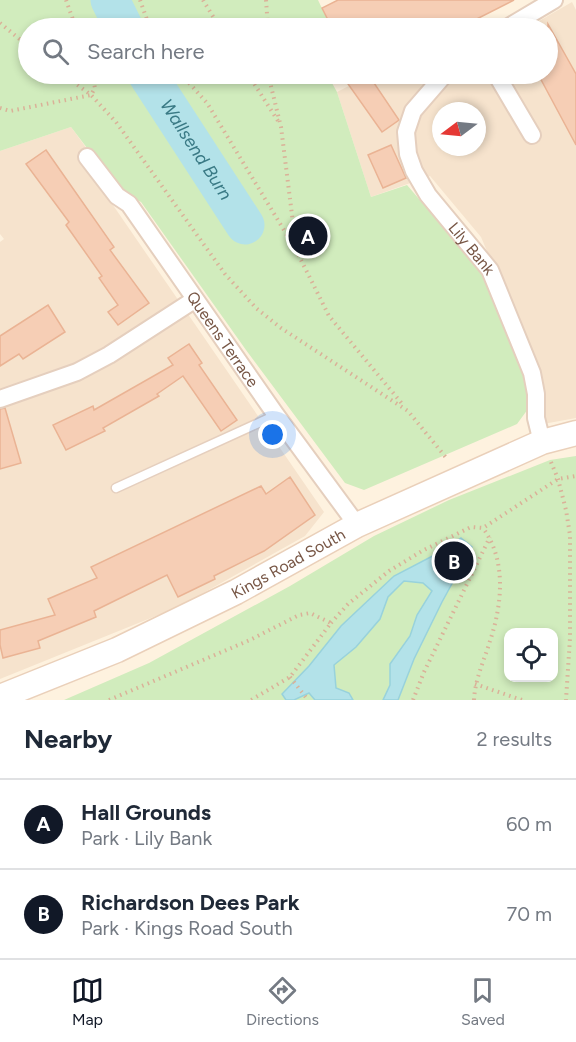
<!DOCTYPE html>
<meta charset="utf-8">
<style>
:root{--surface:#fff;--page:#f2f2f3;--text:#1f2937;--muted:#747a83;--line:#e0e1e3;--accent:#111827}
body{margin:0;font-family:Figtree,sans-serif;background:var(--page);color:var(--text)}
.controls{position:absolute;right:18px;bottom:18px;display:grid;overflow:hidden;border-radius:12px;box-shadow:0 3px 9px #0003}
.controls button{width:54px;height:54px;display:grid;place-items:center;padding:0;border:0;border-bottom:2px solid var(--line);background:var(--surface);color:var(--text);font:30px sans-serif}
.compass{position:absolute;left:432px;top:102px;width:54px;height:54px;border-radius:50%;background:var(--surface);box-shadow:0 3px 9px #0003;rotate:254deg}
.you{position:absolute;left:273px;top:435px;width:21px;height:21px;margin:-15px;border:4px solid #fff;border-radius:50%;background:#1a73e8;box-shadow:0 0 0 9px #1a73e833}
.badge{display:grid;place-items:center;width:39px;height:39px;border-radius:50%;background:var(--accent);color:#fff;font-size:20px;font-weight:700}
.pin{position:absolute;translate:-50% -50%;border:3px solid #fff;box-shadow:0 2px 6px #0006}
.list{margin:0;padding:0;list-style:none}
h2{display:flex;justify-content:space-between;align-items:center;height:78px;margin:0;padding:0 24px;font-size:26px}
h2 small{font-size:20px;font-weight:400;color:var(--muted)}
.list li{display:grid;grid-template-columns:39px 1fr auto;gap:18px;align-items:center;box-sizing:border-box;height:90px;padding:0 24px;border-top:2px solid var(--line)}
.list b{display:block;font-size:22px;white-space:nowrap}
.list p{margin:0;font-size:20px;white-space:nowrap;color:var(--muted)}
.list em{font-size:20px;font-style:normal;color:var(--muted)}
.icon{flex:none;width:33px;height:33px;fill:none;stroke:currentColor;stroke-width:2;stroke-linecap:round;stroke-linejoin:round}
.map{position:relative;flex:none;width:576px;height:700px;overflow:hidden}
.search{position:absolute;background:var(--surface);box-shadow:0 3px 9px #0003;left:18px;right:18px;top:18px;height:66px;display:flex;align-items:center;gap:15px;box-sizing:border-box;padding:0 21px;border-radius:33px;color:var(--muted);font-size:22px}
.sheet{height:258px;background:var(--surface)}
nav{display:flex;justify-content:space-around;align-items:center;box-sizing:border-box;height:84px;border-top:2px solid var(--line);background:var(--surface);font-size:16px;color:var(--muted)}
nav a{display:grid;justify-items:center;gap:3px}
nav .on{color:var(--accent)}
.map>svg:first-child{display:block}
</style>
<div class="map">
<svg width="576" height="700" viewBox="0 0 576 700">
<rect width="100%" height="100%" fill="#fef2df"/>
<!-- residential -->
<g fill="#f6e3cd" fill-rule="evenodd">
<path d="M572 2 576 10V418L543 424 542 381 481 237 430 176 371 197 337 92 372 74H548V28H527ZM441 111H477V147H441Z"/>
<polygon points="71,127 90,153 84,163 324,512 305,536 178,607 0,679 0,242 4,239 0,234 0,151"/>
</g>
<!-- green -->
<g fill="#d1ecbd" fill-rule="evenodd">
<polygon points="0,0 318,0 329,23 318,28 28,28 28,74 327,74 337,92 371,197 407,185 480,270 485,279 525,377 528,409 517,424 364,490 345,483 246,350 141,202 119,190 71,127 0,151"/>
<path d="M576 456V700H64L149 663 290 586 374 536 449 500 550 460ZM508 632H554V678H508Z"/>
</g>
<!-- water -->
<polygon fill="#b3e2e9" stroke="#98d2dc" stroke-width="1.5" points="461,538 472,547 442,602 414,659 398,700 383,700 390,685 390,664 410,636 417,615 432,591 423,583 404,581 388,597 380,619 356,647 334,665 336,688 349,693 353,700 315,700 309,693 294,700 286,700 282,694 309,666 341,626 394,576 446,549"/>
<g fill="none" stroke-linecap="round" stroke-linejoin="round">
<!-- river -->
<g stroke="#b3e2e9" stroke-width="39">
<polyline points="110,0 124,28"/>
<path id="s1" d="M147 74 245 225"/>
</g>
</g>
<!-- building -->
<g fill="#f6ceb5" stroke="#eab394" stroke-width="1.5">
<polygon points="338,0 514,0 459,28 332,28 322,8"/>
<polygon points="548,24 576,74 576,145 538,74 548,74"/>
<polygon points="341,74 368,74 399,120 382,132"/>
<polygon points="391,145 406,178 383,188 368,155"/>
<polygon points="46,150 114,247 110,250 149,303 118,325 108,312 118,305 99,278 102,276 66,225 69,222 26,164"/>
<polygon points="48,305 65,332 23,359 19,354 0,366 0,336"/>
<polygon points="189,344 202,363 199,365 237,420 221,431 183,376 157,394 159,396 103,428 105,431 66,450 53,425 93,406 94,410 173,365 168,358"/>
<polygon points="5,408 21,463 0,469 0,409"/>
<polygon points="290,477 315,515 264,551 214,576 215,579 178,597 167,575 94,611 96,617 38,641 40,648 3,658 0,645 0,630 55,615 48,599 97,578 91,567 261,486 266,494"/>
</g>
<g fill="none" stroke-linecap="round" stroke-linejoin="round">
<defs>
<polyline id="lane" points="116,488 276,415"/>
<g id="street">
<polyline points="507,28 554,0"/>
<path id="s2" d="M445 74 413 111 406 132 408 154 414 171 428 195 490 270 532 373 536 394V418L542 442"/>
<polyline points="496,74 532,135"/>
<path id="s3" d="M87 157 117 196 129 204 276 415 357 525"/>
<polyline points="0,399 77,372 109,355 194,300"/>
</g>
<g id="secondary">
<path id="s4" d="M0 697 117 650 236 592 357 525 542 442 576 433"/>
</g>
</defs>
<!-- lane casing -->
<use href="#lane" stroke="#e5cfbe" stroke-width="11"/>
<!-- street casing -->
<use href="#street" stroke="#e5cfbe" stroke-width="20"/>
<!-- secondary casing -->
<use href="#secondary" stroke="#ead0ba" stroke-width="27"/>
<!-- path -->
<g stroke="#dab198" stroke-width="4" stroke-dasharray="1.5 4.5" stroke-linecap="butt">
<polyline points="66,0 76,28"/>
<polyline points="140,0 150,28"/>
<polyline points="203,0 220,28"/>
<polyline points="266,0 268,28"/>
<polyline points="0,23 28,46"/>
<polyline points="63,74 91,95 116,122 225,274 256,308 281,328 408,411 448,460"/>
<polyline points="181,74 207,103 296,250 329,316 404,406"/>
<polyline points="248,74 278,121"/>
<polyline points="268,74 281,127 296,247"/>
<polyline points="0,108 10,111 91,95 95,88 92,74"/>
<polyline points="551,462 558,479 566,510 570,535 570,638 566,700"/>
<polyline points="331,623 348,604 389,571 422,551 471,527 483,528 558,479 576,476"/>
<polyline points="290,677 308,700"/>
<polyline points="475,684 522,700"/>
<polyline points="109,700 250,640 299,615 310,613 331,623 290,677 251,700"/>
<polyline points="413,700 424,672 490,537"/>
<path d="M474 700C475 679 484 661 490 641 502 605 507 561 483 528"/>
</g>
<!-- lane -->
<use href="#lane" stroke="#fff" stroke-width="8"/>
<!-- street -->
<use href="#street" stroke="#fff" stroke-width="16"/>
<!-- secondary -->
<use href="#secondary" stroke="#fff" stroke-width="24"/>
</g>
<g text-anchor="middle" dominant-baseline="central" stroke-width="4.5" stroke-linejoin="round" paint-order="stroke">
<!-- street labels -->
<g font-size="16" fill="#775645" stroke="#fff5e8">
<text stroke="none"><textPath href="#s2" startOffset="208">Lily Bank</textPath></text>
<text stroke="none"><textPath href="#s3" startOffset="228">Queens Terrace</textPath></text>
<text stroke="none"><textPath href="#s4" startOffset="318">Kings Road South</textPath></text>
</g>
<!-- water labels -->
<g font-size="18" font-style="italic" fill="#3a7a85" stroke="#fff5e8">
<text stroke="none"><textPath href="#s1" startOffset="90">Wallsend Burn</textPath></text>
</g>
</g>
</svg>
<div class="controls">
<button><svg class="icon" aria-label="locate" viewBox="0 0 24 24"><circle cx="12" cy="12" r="6"/><path d="M12 2v4M12 18v4M2 12h4M18 12h4"/></svg></button>
</div>
<svg class="compass" viewBox="-18 -18 36 36"><path d="M0-13l5 13h-10z" fill="#e53935"/><path d="M0 13l5-13h-10z" fill="#747a83"/></svg>
<div class="you"></div>
<div class="pin badge" style="left:308px;top:236px">A</div>
<div class="pin badge" style="left:454px;top:561px">B</div>
<div class="search"><svg class="icon" aria-label="search" viewBox="0 0 24 24"><circle cx="10" cy="10" r="6"/><path d="M15 15l6 6"/></svg>Search here</div>
</div>
<section class="sheet">
<h2>Nearby<small>2 results</small></h2>
<ul class="list">
<li><span class="badge">A</span><div><b>Hall Grounds</b><p>Park · Lily Bank</p></div><em>60 m</em></li>
<li><span class="badge">B</span><div><b>Richardson Dees Park</b><p>Park · Kings Road South</p></div><em>70 m</em></li>
</ul>
</section>
<nav>
<a class="on"><svg class="icon" aria-label="map" viewBox="0 0 24 24"><path d="M3 6l6-2 6 2 6-2v14l-6 2-6-2-6 2zM9 4v14M15 6v14"/></svg>Map</a>
<a><svg class="icon" aria-label="directions" viewBox="0 0 24 24"><path d="M12 3l9 9-9 9-9-9zM9 14v-3h6M13 9l2 2-2 2"/></svg>Directions</a>
<a><svg class="icon" aria-label="saved" viewBox="0 0 24 24"><path d="M7 4h10v16l-5-4-5 4z"/></svg>Saved</a>
</nav>
